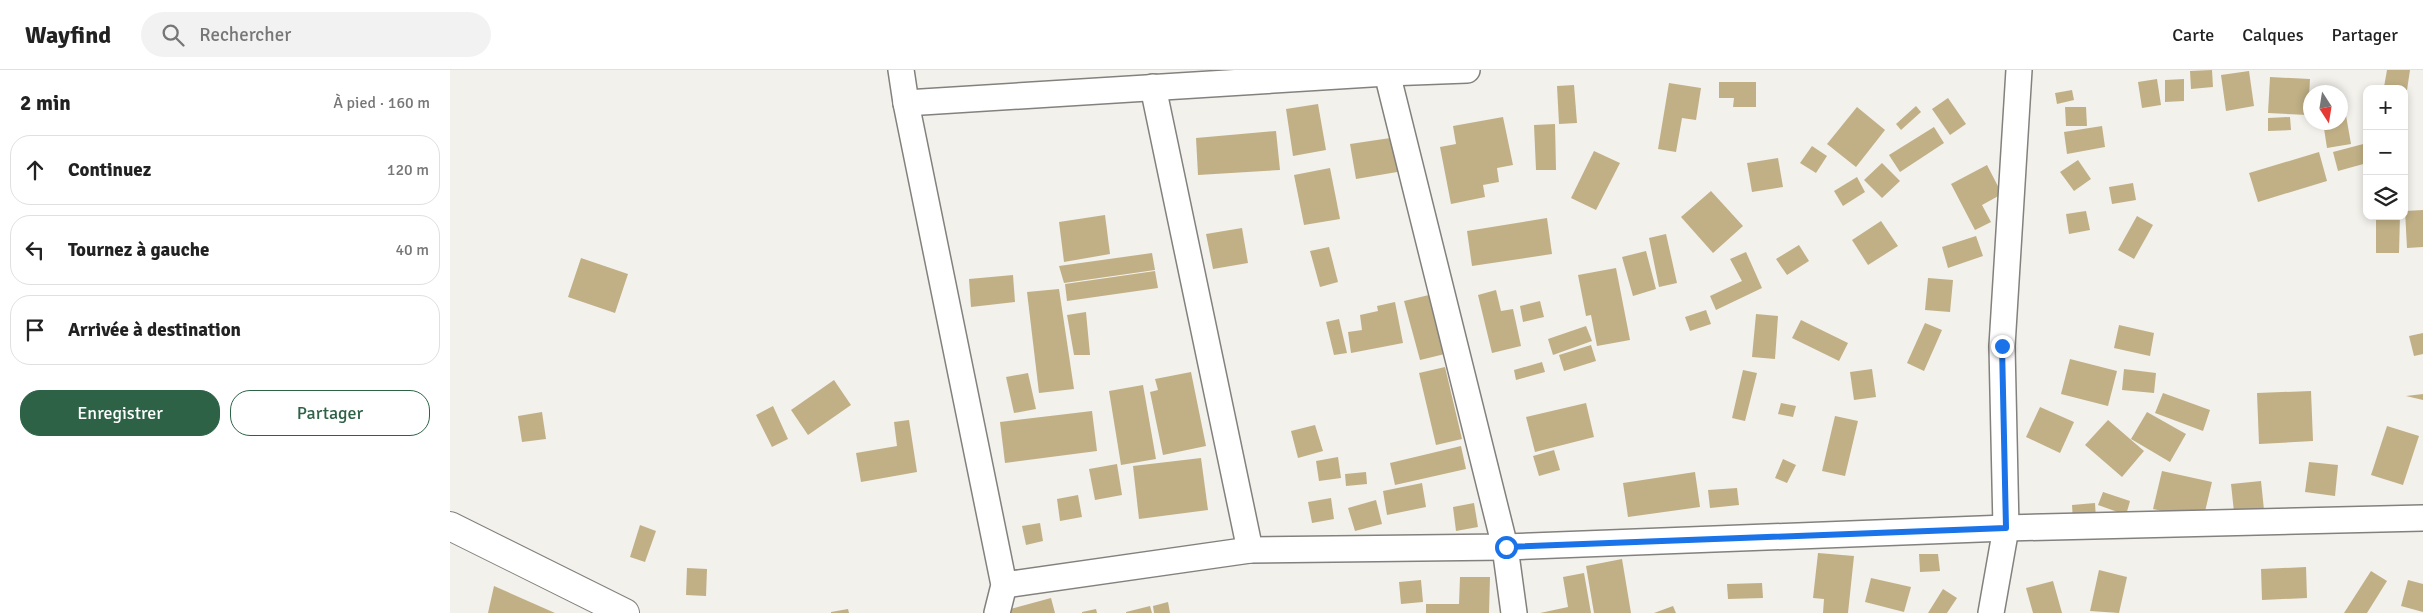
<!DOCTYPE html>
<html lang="fr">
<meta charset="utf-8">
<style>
:root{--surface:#fff;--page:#f2f2f2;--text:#222;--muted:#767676;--line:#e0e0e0;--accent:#2d6247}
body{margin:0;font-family:Signika,sans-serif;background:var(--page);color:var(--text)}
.controls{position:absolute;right:15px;top:15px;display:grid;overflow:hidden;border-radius:10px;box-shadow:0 2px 8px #0003}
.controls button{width:45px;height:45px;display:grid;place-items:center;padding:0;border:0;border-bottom:1px solid var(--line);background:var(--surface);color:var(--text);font:25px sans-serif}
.compass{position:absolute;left:1853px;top:15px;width:45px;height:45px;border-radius:50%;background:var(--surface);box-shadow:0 2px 8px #0003;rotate:168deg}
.stop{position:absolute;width:15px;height:15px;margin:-11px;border:4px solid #1a73e8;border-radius:50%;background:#fff}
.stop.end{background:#1a73e8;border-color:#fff;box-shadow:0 1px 5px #0008}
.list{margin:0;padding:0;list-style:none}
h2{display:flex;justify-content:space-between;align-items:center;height:65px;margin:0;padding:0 20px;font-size:21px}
h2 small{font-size:16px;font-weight:400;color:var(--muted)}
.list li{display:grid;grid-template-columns:32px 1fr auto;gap:15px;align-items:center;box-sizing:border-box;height:70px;margin:0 10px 10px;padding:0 10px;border:1px solid var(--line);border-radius:20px}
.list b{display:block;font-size:19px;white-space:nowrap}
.list em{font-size:16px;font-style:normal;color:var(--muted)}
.actions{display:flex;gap:10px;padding:15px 20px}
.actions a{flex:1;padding:11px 0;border:1px solid var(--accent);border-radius:20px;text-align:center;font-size:18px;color:var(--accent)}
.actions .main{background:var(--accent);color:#fff}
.icon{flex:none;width:28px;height:28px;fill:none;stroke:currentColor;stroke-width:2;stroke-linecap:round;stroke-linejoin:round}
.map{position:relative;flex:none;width:1973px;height:543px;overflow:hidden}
header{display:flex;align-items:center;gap:30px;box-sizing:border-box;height:70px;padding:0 25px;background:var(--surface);border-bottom:1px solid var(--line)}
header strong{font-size:24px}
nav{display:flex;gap:28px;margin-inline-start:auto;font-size:18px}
.search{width:350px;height:45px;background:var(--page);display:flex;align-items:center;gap:12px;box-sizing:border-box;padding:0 18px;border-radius:28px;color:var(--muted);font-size:19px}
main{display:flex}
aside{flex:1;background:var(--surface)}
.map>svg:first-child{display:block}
</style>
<header>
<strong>Wayfind</strong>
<div class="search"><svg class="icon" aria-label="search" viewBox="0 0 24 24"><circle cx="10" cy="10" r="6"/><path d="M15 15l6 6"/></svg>Rechercher</div>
<nav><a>Carte</a><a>Calques</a><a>Partager</a></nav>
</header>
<main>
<aside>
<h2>2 min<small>À pied · 160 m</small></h2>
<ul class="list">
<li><svg class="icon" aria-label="ahead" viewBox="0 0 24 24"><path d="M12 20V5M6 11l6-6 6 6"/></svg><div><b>Continuez</b></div><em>120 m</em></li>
<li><svg class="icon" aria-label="left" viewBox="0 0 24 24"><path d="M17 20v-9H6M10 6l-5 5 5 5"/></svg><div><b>Tournez à gauche</b></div><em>40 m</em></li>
<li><svg class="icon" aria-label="arrive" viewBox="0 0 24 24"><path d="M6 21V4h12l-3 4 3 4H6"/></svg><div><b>Arrivée à destination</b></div></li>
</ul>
<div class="actions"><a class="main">Enregistrer</a><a>Partager</a></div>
</aside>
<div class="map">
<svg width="1973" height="543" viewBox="0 0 1973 543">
<rect width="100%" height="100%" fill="#f3f1ec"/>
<!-- building -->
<g fill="#c1b086">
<polygon points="1762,0 1763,17 1741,19 1740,1"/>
<polygon points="1937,0 1960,0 1957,20 1934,17"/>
<polygon points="1799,1 1804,36 1776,41 1771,5"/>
<polygon points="1820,7 1860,9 1858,45 1818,43"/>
<polygon points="1707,9 1711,35 1692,38 1688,12"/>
<polygon points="1734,9 1734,31 1715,32 1715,10"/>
<polygon points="1269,12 1306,12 1306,37 1283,37 1284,28 1269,28"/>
<polygon points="1219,13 1251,18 1246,50 1232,48 1226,82 1208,79"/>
<polygon points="1124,15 1127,53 1109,54 1107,16"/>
<polygon points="1622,20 1624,30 1607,34 1605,23"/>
<polygon points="1498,28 1516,54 1500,65 1482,39"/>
<polygon points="868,34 876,80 843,86 836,39"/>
<polygon points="1890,34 1894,34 1901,74 1877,78 1873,52 1890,52"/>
<polygon points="1466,36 1471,42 1451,60 1446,54"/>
<polygon points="1407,37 1435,60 1406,97 1377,74"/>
<polygon points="1615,37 1636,37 1637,56 1616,56"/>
<polygon points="1053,47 1063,95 1047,98 1049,112 1033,115 1035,127 1001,134 990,77 1006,74 1003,56"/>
<polygon points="1840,47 1841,60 1818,61 1818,48"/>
<polygon points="1105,54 1106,100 1086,100 1084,55"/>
<polygon points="1652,56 1655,77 1617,84 1614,62"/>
<polygon points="1484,57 1494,73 1450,102 1439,85"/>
<polygon points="826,61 830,100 748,105 746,68"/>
<polygon points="947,67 953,101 906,109 900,74"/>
<polygon points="1917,73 1917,93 1888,101 1883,82"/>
<polygon points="1362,76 1377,86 1366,103 1350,93"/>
<polygon points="1144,81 1170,93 1146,140 1121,128"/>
<polygon points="1869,82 1877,111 1808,132 1799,103"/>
<polygon points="1328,88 1333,117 1302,122 1297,93"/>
<polygon points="1628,90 1641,109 1624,121 1610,102"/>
<polygon points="1432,93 1450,111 1432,128 1414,110"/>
<polygon points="1537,95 1552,124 1532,135 1541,152 1525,160 1501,114"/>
<polygon points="880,98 890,149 854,155 844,105"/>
<polygon points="1407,107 1415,122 1393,136 1384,121"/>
<polygon points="1683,113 1686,130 1662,134 1659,117"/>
<polygon points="1261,121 1293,156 1263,183 1231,147"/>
<polygon points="1973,140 1973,177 1957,178 1955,141"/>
<polygon points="1636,141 1640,160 1619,164 1616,144"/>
<polygon points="655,145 660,184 614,192 609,152"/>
<polygon points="1687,146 1703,155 1684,189 1668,180"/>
<polygon points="1926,146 1950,146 1949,183 1926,183"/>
<polygon points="1097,148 1102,184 1022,196 1017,161"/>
<polygon points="1431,151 1448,176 1418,195 1402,170"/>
<polygon points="792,158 798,193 763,199 756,164"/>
<polygon points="1216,164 1227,213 1209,217 1199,168"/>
<polygon points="1526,166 1533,186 1498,198 1492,177"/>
<polygon points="1349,175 1359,191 1337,205 1326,189"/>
<polygon points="879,177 888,212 870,217 860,181"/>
<polygon points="1196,181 1206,219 1183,226 1172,187"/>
<polygon points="1296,182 1312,218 1266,240 1260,226 1292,211 1280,189"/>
<polygon points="702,183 705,200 614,213 609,196"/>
<polygon points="131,188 178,204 165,243 118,227"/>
<polygon points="1166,198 1180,270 1147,276 1141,245 1136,246 1128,205"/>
<polygon points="705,201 708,218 617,231 615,214"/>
<polygon points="563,205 565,232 521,237 519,209"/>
<polygon points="1478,208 1503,210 1500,242 1475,240"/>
<polygon points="609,219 624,319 589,323 577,222"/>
<polygon points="1046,220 1051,241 1063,239 1071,276 1042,283 1028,225"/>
<polygon points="983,224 999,283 970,290 954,231"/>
<polygon points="1090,231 1094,247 1073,252 1070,236"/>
<polygon points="945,232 953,273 901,283 898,262 912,260 910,245 928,241 927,236"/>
<polygon points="1256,240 1261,254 1240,261 1235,247"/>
<polygon points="636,242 640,285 624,285 617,245"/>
<polygon points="1306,244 1328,246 1325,289 1302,287"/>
<polygon points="889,249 897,283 884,285 876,252"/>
<polygon points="1351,250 1398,273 1389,291 1342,268"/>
<polygon points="1475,253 1492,260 1474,301 1457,293"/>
<polygon points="1669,255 1704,263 1700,286 1664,278"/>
<polygon points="1136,256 1142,271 1103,285 1098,269"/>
<polygon points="1973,263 1973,284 1964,286 1959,266"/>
<polygon points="1141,275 1146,291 1114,301 1109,285"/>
<polygon points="1620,289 1667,301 1658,336 1611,324"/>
<polygon points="1092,292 1095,302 1066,310 1064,300"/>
<polygon points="995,297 1012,369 986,375 969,303"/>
<polygon points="1422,299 1426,327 1404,330 1400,302"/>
<polygon points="1674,299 1706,303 1704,323 1672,320"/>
<polygon points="1293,300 1307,303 1295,351 1282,348"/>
<polygon points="741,302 756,376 713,385 700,322 708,320 705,309"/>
<polygon points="578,303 586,339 564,343 556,307"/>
<polygon points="384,310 401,335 358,365 341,340"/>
<polygon points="693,315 706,389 671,395 659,321"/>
<polygon points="1861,321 1863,371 1809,374 1807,323"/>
<polygon points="1713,323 1760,340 1753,361 1705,343"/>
<polygon points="1973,324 1973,330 1956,326"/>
<polygon points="1136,333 1144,367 1085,382 1076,347"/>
<polygon points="1331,333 1346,336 1343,347 1328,344"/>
<polygon points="323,336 338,369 322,377 306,345"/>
<polygon points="1590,337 1624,352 1610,383 1576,367"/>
<polygon points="642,341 647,381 555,393 550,352"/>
<polygon points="92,342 96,369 72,372 68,346"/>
<polygon points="1697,342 1736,364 1720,392 1681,369"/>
<polygon points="1385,346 1408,351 1395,406 1372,401"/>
<polygon points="459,350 467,402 411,412 406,383 447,376 444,352"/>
<polygon points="1658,350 1694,381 1672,407 1635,375"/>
<polygon points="865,355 873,381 848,388 841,361"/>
<polygon points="1937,356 1969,366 1953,415 1921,405"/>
<polygon points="1011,376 1016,399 945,415 940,393"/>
<polygon points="1104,380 1110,400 1089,406 1083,386"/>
<polygon points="888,387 891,408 869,411 866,391"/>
<polygon points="751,388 758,440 689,449 683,396"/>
<polygon points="1333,389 1346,395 1337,413 1325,408"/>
<polygon points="1859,392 1888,395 1885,426 1855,422"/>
<polygon points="667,394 672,425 645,430 639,399"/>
<polygon points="1712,401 1762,412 1753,450 1703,439"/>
<polygon points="916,402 917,414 896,416 895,404"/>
<polygon points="1245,402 1250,437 1178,447 1173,413"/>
<polygon points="1811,411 1814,440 1784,442 1781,414"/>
<polygon points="972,413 976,437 937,445 933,421"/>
<polygon points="1287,418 1289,435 1260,438 1258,420"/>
<polygon points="1653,422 1680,431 1676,445 1648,435"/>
<polygon points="628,425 632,447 610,451 607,429"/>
<polygon points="881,428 884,449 862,453 858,432"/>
<polygon points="926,430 932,454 905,461 898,438"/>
<polygon points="1024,433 1028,457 1006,461 1003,437"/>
<polygon points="1645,433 1646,449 1623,450 1622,435"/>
<polygon points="590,453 593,471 576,475 572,456"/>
<polygon points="190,455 206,461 195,492 180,487"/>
<polygon points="1368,483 1404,486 1398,543 1373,543 1374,529 1363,528"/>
<polygon points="1469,484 1488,484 1490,501 1470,502"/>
<polygon points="1172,489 1181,543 1144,543 1136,496"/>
<polygon points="1856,497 1857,528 1812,530 1811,499"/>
<polygon points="237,498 257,499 256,526 236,525"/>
<polygon points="1649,500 1677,507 1669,543 1640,541"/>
<polygon points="1921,501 1937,511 1917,543 1894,543"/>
<polygon points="1134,503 1141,543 1090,543 1118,537 1113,507"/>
<polygon points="1010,507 1040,507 1039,543 976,543 976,534 1009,534"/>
<polygon points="1421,508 1461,517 1454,542 1415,532"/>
<polygon points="971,510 973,532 951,534 949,512"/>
<polygon points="1958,510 1973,514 1973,542 1951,536"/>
<polygon points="1603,511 1612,543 1583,543 1576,518"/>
<polygon points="1312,513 1313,528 1278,529 1277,514"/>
<polygon points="44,516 105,543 38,543"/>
<polygon points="1493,519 1507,528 1497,543 1478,543"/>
<polygon points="601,528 605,543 549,543 549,542"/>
<polygon points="718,532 720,543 704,543 703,536"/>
<polygon points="700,536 702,543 676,543 676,542"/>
<polygon points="1223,536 1226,543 1204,543"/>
<polygon points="398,539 399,543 381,543 381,542"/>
<polygon points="646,539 647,543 632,543 632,542"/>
</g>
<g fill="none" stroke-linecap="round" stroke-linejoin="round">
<defs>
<g id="minor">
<polyline points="451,0 456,33 554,515 547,543"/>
<polyline points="937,3 1055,477 1064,543"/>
<polyline points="703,17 800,480"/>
<polyline points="456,33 937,3 1017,0"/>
<polyline points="554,515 800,480 1055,477 1556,458 1973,448"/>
<polyline points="1541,543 1556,458 1552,276 1569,0"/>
</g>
<polyline id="secondary" points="0,456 175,543"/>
</defs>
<!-- minor casing -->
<use href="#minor" stroke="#83817d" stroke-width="28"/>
<!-- secondary casing -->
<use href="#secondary" stroke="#83817d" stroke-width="30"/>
<!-- minor -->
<use href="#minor" stroke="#fff" stroke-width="25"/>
<!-- secondary -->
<use href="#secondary" stroke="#fff" stroke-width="28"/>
</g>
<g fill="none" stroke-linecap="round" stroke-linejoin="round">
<!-- route -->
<polyline stroke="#1a73e8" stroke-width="6" points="1056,477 1556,458 1552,276"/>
</g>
</svg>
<div class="controls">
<button>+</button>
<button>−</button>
<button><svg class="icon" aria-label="layers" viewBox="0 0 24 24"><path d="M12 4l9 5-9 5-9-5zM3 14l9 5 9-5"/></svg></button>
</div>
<svg class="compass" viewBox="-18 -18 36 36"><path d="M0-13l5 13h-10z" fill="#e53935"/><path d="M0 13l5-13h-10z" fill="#767676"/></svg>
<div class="stop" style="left:1056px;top:477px"></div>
<div class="stop end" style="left:1552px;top:276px"></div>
</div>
</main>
